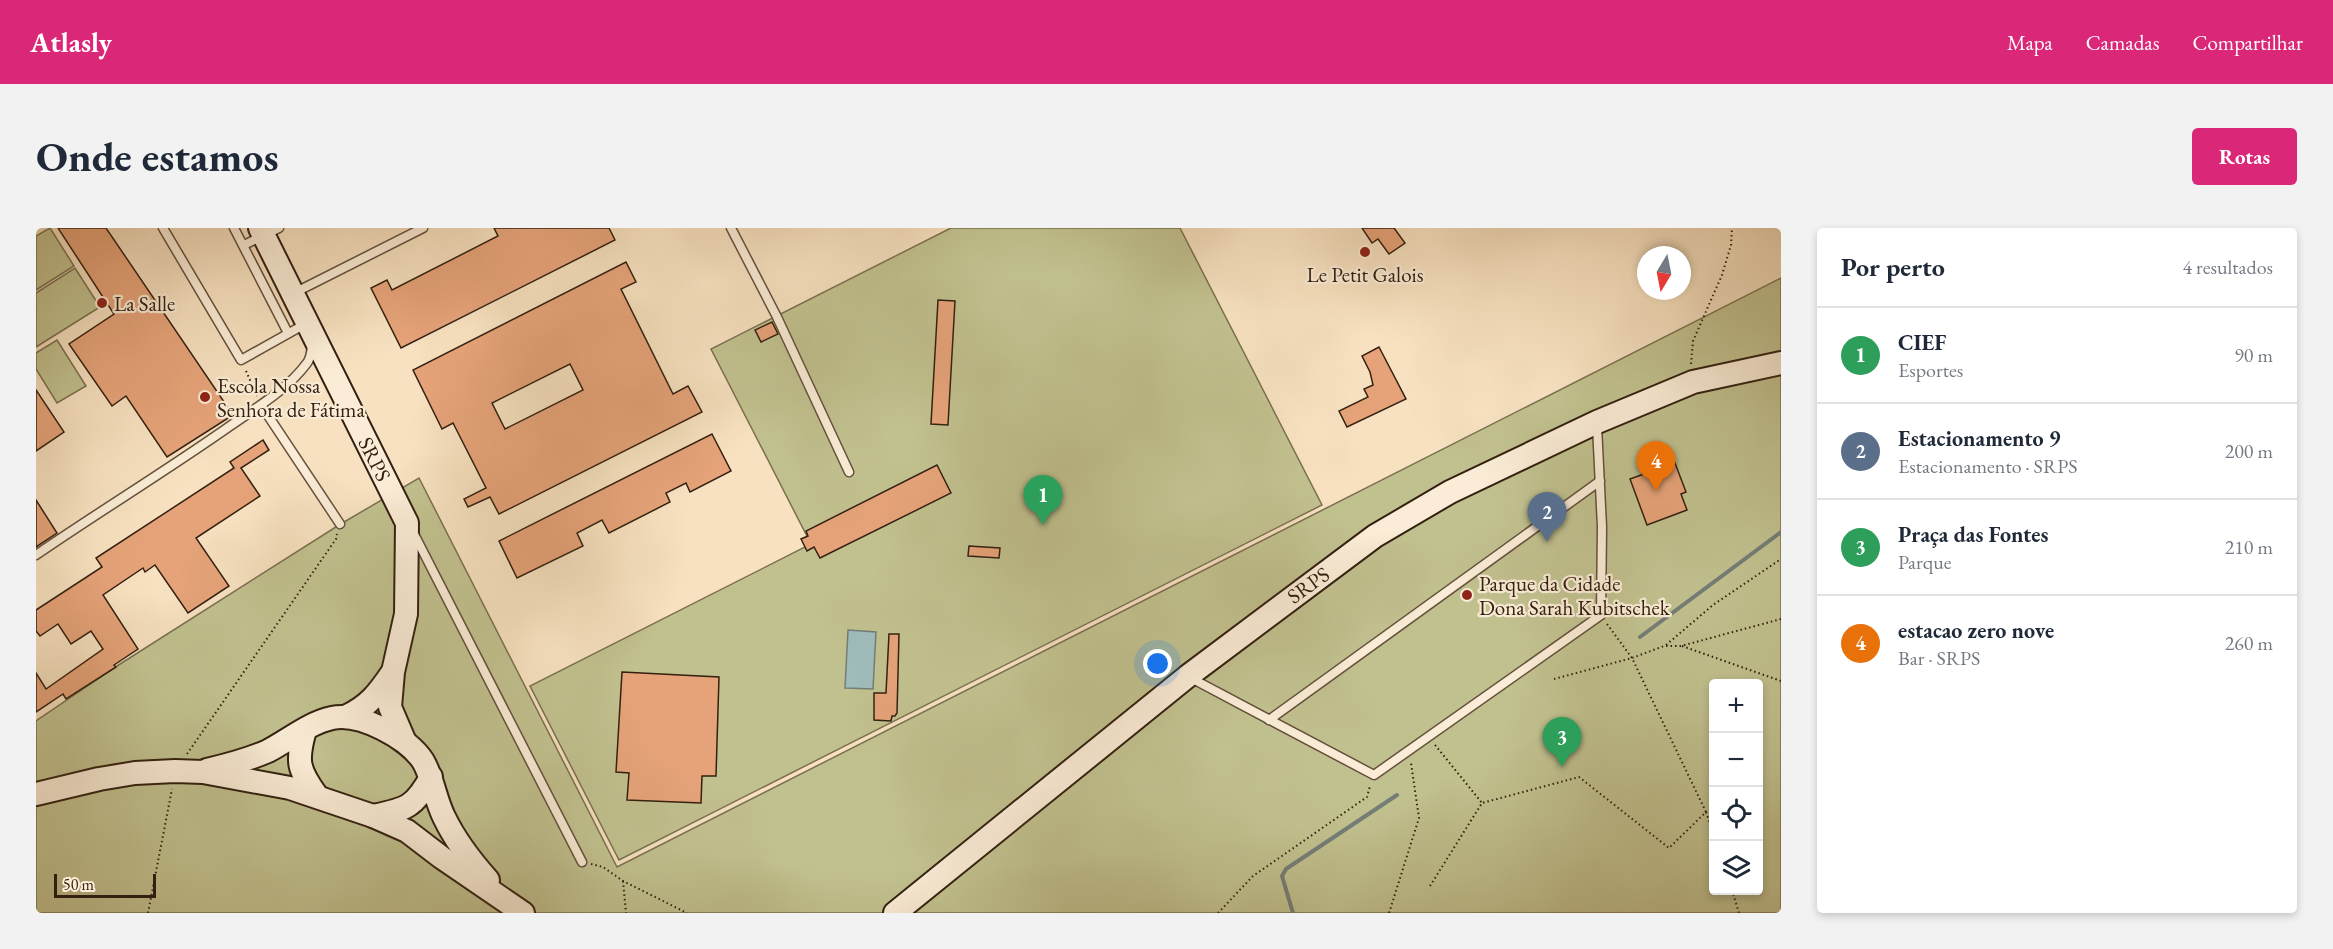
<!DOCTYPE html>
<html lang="pt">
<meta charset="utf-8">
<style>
:root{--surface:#fff;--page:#f2f2f3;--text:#1f2937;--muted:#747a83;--line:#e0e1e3;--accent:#db2777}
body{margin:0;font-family:"EB Garamond",serif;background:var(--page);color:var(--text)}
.controls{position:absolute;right:18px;bottom:18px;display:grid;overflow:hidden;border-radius:6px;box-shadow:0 3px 9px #0003}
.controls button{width:54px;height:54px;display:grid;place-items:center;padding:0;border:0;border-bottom:2px solid var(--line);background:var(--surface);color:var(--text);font:30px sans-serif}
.compass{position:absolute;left:1601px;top:18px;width:54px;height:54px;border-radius:50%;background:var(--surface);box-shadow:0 3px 9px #0003;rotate:190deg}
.scale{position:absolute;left:18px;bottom:15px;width:102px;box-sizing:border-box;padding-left:6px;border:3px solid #332010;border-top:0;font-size:16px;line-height:21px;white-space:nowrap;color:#332010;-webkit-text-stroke:4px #faecd6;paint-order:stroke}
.you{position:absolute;left:1122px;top:436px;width:21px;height:21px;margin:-15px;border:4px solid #fff;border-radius:50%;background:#1a73e8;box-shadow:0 0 0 9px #1a73e833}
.badge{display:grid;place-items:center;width:39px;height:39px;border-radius:50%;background:var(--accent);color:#fff;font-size:20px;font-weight:700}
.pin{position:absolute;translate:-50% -50px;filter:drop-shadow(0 2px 3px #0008)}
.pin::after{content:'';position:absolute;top:32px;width:21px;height:18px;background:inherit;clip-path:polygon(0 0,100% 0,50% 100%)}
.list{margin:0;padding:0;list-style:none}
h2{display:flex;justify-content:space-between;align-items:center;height:78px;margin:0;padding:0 24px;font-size:26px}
h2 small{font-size:20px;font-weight:400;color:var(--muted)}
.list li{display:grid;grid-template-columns:39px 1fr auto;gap:18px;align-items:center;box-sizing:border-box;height:96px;padding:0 24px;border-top:2px solid var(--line)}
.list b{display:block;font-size:22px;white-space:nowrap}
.list p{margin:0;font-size:20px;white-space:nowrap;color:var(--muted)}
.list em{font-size:20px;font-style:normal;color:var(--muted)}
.icon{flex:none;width:33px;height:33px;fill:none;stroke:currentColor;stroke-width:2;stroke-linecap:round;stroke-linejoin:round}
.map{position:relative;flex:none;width:1745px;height:685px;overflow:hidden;border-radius:6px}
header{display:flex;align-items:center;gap:36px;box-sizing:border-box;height:84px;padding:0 30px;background:var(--accent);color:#fff}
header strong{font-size:28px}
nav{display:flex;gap:33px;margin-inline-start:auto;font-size:21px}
.intro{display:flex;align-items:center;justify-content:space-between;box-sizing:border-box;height:144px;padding:0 36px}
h1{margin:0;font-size:42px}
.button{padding:15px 27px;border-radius:6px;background:var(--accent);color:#fff;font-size:21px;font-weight:700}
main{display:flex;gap:36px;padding:0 36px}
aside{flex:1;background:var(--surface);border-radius:6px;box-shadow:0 3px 9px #0003}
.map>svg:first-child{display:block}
</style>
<header>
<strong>Atlasly</strong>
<nav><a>Mapa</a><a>Camadas</a><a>Compartilhar</a></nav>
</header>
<div class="intro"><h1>Onde estamos</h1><a class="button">Rotas</a></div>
<main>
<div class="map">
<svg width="1745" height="685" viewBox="0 0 1745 685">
<rect width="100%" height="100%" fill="#f7e1c0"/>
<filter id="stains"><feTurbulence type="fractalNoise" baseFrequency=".00333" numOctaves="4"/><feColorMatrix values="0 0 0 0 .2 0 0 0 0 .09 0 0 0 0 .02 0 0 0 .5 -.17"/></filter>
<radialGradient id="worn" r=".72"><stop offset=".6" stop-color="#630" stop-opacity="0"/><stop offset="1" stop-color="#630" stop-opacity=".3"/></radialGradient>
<!-- green -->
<g fill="#c1c18f" stroke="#7a7050" stroke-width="1.5" fill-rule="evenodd">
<polygon points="14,0 38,38 0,62 0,8"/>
<polygon points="915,0 1144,0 1286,277 583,632 494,458 775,316 675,121"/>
<polygon points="39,40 64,79 0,119 0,65"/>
<path d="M1745 50V685H0V493L81 438 303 297 383 250 581 639ZM1678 455H1722V662H1678Z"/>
<polygon points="21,112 50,158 21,175 0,141 0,125"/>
</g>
<!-- water -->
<polygon fill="#9fbcbb" stroke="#747e77" stroke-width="1.5" points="812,402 840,404 837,461 809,460"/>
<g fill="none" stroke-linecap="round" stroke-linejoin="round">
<!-- stream -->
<g stroke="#747e77" stroke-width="4">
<polyline points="1604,409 1745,304"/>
<polyline points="1257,685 1246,648 1250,641 1361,567"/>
</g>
</g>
<!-- building -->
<g fill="#e6a379" stroke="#332010" stroke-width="1.5" fill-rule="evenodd">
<polygon points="22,0 70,0 197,187 131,229 90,168 76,178 33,116 78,86"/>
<polygon points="458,0 573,0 579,12 365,120 335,60 351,52 356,62 462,8"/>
<polygon points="1326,0 1358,0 1369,15 1353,26 1342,11 1336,15"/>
<path d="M590 34 600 54 585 61 637 166 652 158 666 184 463 286 454 269 432 279 428 271 450 260 417 195 406 201 377 142ZM534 136 547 162 469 201 456 175Z"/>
<polygon points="902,72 919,73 912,197 895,196"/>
<polygon points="736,94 742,106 725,114 719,102"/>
<polygon points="1343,119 1370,171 1311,199 1303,183 1332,169 1328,161 1337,157 1334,144 1326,128"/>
<polygon points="0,162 28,204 0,223"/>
<polygon points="676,206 695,243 654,264 650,255 630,265 634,274 573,305 566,292 541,305 547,318 481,350 463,313"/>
<polygon points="227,212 233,222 205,240 224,268 160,310 193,358 152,385 119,337 109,344 107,340 67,367 102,421 78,437 80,439 30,471 27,466 0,484 0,445 10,461 67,421 55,403 35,416 22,396 4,408 0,403 0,382 66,339 60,330 198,240 194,234"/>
<polygon points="1639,235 1650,264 1645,266 1651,282 1611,297 1594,251"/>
<polygon points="901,237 915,265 784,330 778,319 771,323 765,311 772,308 770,303"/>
<polygon points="0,272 21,305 0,319"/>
<polygon points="933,318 964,320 963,330 932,328"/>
<polygon points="853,406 863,406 861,485 859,488 856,488 855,493 838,492 838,465 850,465"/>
<polygon points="586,444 683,449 680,548 666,548 665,575 591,572 593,545 580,544"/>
</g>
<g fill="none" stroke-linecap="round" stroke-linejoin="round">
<defs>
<g id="service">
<polyline points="127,0 205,132 271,95"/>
<polyline points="198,0 252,105"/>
<polyline points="695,0 741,89 813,244"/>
<polyline points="208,17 243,0"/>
<polyline points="258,65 387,0"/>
<polyline points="225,177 304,296"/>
<polyline points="378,306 546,634"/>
<path d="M0 327C64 283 130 243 194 198 221 179 251 162 271 135 275 130 275 124 276 118"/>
<polyline points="1153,449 1338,547 1565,387 1566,299 1561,198"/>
<polyline points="1233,492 1564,253"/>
</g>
<g id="secondary">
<polyline points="224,0 371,295 370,386 357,444 354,479 369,514"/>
<path d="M311 488C333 478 343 464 356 445"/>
<path d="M269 502C260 533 262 542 281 568"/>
<path d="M171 542C192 537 212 532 232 523 253 512 273 495 296 490 324 484 372 510 387 533 397 550 399 571 408 589 419 612 435 633 452 652"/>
<polyline points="0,566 63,551 99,545 139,543 167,544 254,560 337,588 371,603 405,629 487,685"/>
<path d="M337 588C370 581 378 580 395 549"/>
<polyline points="859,685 1152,448 1339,308 1414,264 1561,194 1657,154 1745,135"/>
</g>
</defs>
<!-- service casing -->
<use href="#service" stroke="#64503c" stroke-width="11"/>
<!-- secondary casing -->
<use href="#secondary" stroke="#332010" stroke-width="26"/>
<!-- path -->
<g stroke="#332010" stroke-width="2" stroke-dasharray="1.5 3" stroke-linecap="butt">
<polyline points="1655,136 1657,113 1686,47 1695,17 1696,0"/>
<polyline points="210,143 221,168"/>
<polyline points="1571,396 1596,430 1670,584"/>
<polyline points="1630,417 1677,377 1745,331"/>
<polyline points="1646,418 1745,453"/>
<polyline points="1518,451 1596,430 1628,418 1645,418 1745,391"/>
<polyline points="1399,517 1446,575"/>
<polyline points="151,526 300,311 301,306"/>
<polyline points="555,636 567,639 587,653 651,685"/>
<polyline points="587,653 590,685"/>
<polyline points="1394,658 1446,575 1543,549 1633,620 1670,584 1678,607"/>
<polyline points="1696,662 1703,685"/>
<polyline points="112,685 136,561"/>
<polyline points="1182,685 1217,648 1331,569 1334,558"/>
<polyline points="1353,685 1383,590 1375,535"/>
</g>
<!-- service -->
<use href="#service" stroke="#faecd6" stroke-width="8"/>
<!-- secondary -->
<use href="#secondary" stroke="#faecd6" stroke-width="22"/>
</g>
<!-- markers -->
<g fill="#8f2418" stroke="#faecd6" stroke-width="2">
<circle cx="1329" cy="24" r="6"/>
<circle cx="66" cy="75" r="6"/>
<circle cx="169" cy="169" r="6"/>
<circle cx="1431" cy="367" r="6"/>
</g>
<g text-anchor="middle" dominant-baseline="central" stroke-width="4.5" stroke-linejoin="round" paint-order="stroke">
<!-- poi labels -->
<g font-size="21" fill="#332010" stroke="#faecd6" text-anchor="start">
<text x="1329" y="46" text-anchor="middle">Le Petit Galois</text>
<text x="78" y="75">La Salle</text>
<text x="181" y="157">Escola Nossa<tspan x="181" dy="24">Senhora de Fátima</tspan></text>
<text x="1443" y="355">Parque da Cidade<tspan x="1443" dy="24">Dona Sarah Kubitschek</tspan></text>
</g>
<!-- street labels -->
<g font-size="21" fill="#332010" stroke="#faecd6">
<text transform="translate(339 231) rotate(63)">SRPS</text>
<text transform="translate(1272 357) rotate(-36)">SRPS</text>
</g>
</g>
<rect width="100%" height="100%" filter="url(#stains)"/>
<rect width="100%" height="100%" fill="url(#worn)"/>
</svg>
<div class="controls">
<button>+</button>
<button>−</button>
<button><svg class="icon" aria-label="locate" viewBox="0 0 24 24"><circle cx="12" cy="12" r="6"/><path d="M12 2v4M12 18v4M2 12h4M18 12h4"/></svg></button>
<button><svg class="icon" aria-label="layers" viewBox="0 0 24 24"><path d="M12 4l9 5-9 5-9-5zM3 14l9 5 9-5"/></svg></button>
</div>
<svg class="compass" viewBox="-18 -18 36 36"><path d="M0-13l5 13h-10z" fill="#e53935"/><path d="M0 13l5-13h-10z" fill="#747a83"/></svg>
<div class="scale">50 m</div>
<div class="you"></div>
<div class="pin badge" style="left:1007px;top:297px;background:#2e9e5b">1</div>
<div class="pin badge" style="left:1511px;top:314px;background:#5c6f8a">2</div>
<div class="pin badge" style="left:1526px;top:539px;background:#2e9e5b">3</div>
<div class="pin badge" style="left:1620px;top:263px;background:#e8710a">4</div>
</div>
<aside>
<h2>Por perto<small>4 resultados</small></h2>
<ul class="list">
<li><span class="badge" style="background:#2e9e5b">1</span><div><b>CIEF</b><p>Esportes</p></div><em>90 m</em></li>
<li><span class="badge" style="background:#5c6f8a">2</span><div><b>Estacionamento 9</b><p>Estacionamento · SRPS</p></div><em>200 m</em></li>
<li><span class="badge" style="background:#2e9e5b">3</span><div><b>Praça das Fontes</b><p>Parque</p></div><em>210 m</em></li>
<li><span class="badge" style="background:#e8710a">4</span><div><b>estacao zero nove</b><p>Bar · SRPS</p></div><em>260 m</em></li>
</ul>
</aside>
</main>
